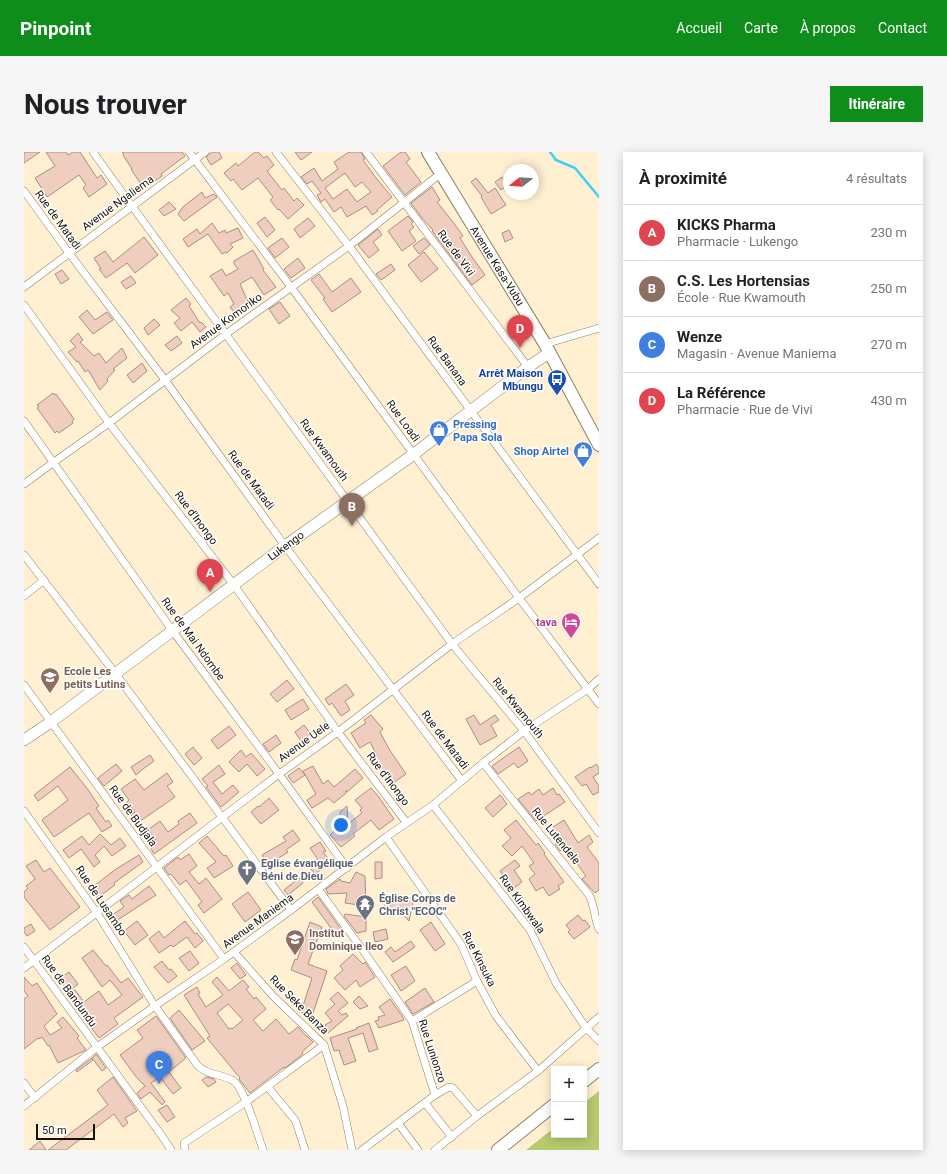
<!DOCTYPE html>
<html lang="fr">
<meta charset="utf-8">
<style>
:root{--surface:#fff;--page:#f6f6f6;--text:#202124;--muted:#757577;--line:#e0e0e0;--accent:#0e8d1a}
body{margin:0;font-family:Roboto,sans-serif;background:var(--page);color:var(--text)}
.controls{position:absolute;right:12px;bottom:12px;display:grid;overflow:hidden;border-radius:0px;box-shadow:0 2px 10px #0003}
.controls button{width:36px;height:36px;display:grid;place-items:center;padding:0;border:0;border-bottom:1px solid var(--line);background:var(--surface);color:var(--text);font:20px sans-serif}
.compass{position:absolute;left:479px;top:12px;width:36px;height:36px;border-radius:50%;background:var(--surface);box-shadow:0 2px 10px #0003;rotate:253deg}
.scale{position:absolute;left:12px;bottom:10px;width:59px;box-sizing:border-box;padding-left:4px;border:2px solid #171208;border-top:0;font-size:11px;line-height:14px;white-space:nowrap;color:#171208;-webkit-text-stroke:3px #fff;paint-order:stroke}
.you{position:absolute;left:317px;top:673px;width:14px;height:14px;margin:-10px;border:3px solid #fff;border-radius:50%;background:#1a73e8;box-shadow:0 0 0 6px #1a73e833}
.badge{display:grid;place-items:center;width:26px;height:26px;border-radius:50%;background:var(--accent);color:#fff;font-size:13px;font-weight:700}
.pin{position:absolute;translate:-50% -33px;filter:drop-shadow(0 1px 2px #0008)}
.pin::after{content:'';position:absolute;top:21px;width:14px;height:12px;background:inherit;clip-path:polygon(0 0,100% 0,50% 100%)}
.list{margin:0;padding:0;list-style:none}
h2{display:flex;justify-content:space-between;align-items:center;height:52px;margin:0;padding:0 16px;font-size:17px}
h2 small{font-size:13px;font-weight:400;color:var(--muted)}
.list li{display:grid;grid-template-columns:26px 1fr auto;gap:12px;align-items:center;box-sizing:border-box;height:56px;padding:0 16px;border-top:1px solid var(--line)}
.list b{display:block;font-size:15px;white-space:nowrap}
.list p{margin:0;font-size:13px;white-space:nowrap;color:var(--muted)}
.list em{font-size:13px;font-style:normal;color:var(--muted)}
.map{position:relative;flex:none;width:575px;height:998px;overflow:hidden;border-radius:0px}
header{display:flex;align-items:center;gap:24px;box-sizing:border-box;height:56px;padding:0 20px;background:var(--accent);color:#fff}
header strong{font-size:19px}
nav{display:flex;gap:22px;margin-inline-start:auto;font-size:14px}
.intro{display:flex;align-items:center;justify-content:space-between;box-sizing:border-box;height:96px;padding:0 24px}
h1{margin:0;font-size:28px}
.button{padding:10px 18px;border-radius:0px;background:var(--accent);color:#fff;font-size:14px;font-weight:700}
main{display:flex;gap:24px;padding:0 24px}
aside{flex:1;background:var(--surface);border-radius:0px;box-shadow:0 2px 10px #0003}
.map>svg:first-child{display:block}
</style>
<header>
<strong>Pinpoint</strong>
<nav><a>Accueil</a><a>Carte</a><a>À propos</a><a>Contact</a></nav>
</header>
<div class="intro"><h1>Nous trouver</h1><a class="button">Itinéraire</a></div>
<main>
<div class="map">
<svg width="575" height="998" viewBox="0 0 575 998">
<rect width="100%" height="100%" fill="#fff0d2"/>
<!-- green -->
<polygon fill="#b7ca6e" points="575,939 575,998 502,998 530,976 530,983 560,983 560,951"/>
<g fill="none" stroke-linecap="round" stroke-linejoin="round">
<!-- stream -->
<polyline stroke="#3fd0f5" stroke-width="2.5" points="526,0 532,8 551,16 575,45"/>
</g>
<!-- building -->
<g fill="#efcec0" stroke="#ac8d80" fill-rule="evenodd">
<polygon points="0,0 16,0 0,11"/>
<polygon points="22,0 42,0 44,3 49,0 56,0 73,26 77,23 83,32 65,45 59,36 62,33 55,23 23,45 11,26 31,14"/>
<polygon points="98,0 158,0 161,4 137,22 138,24 120,37 107,17 108,17 99,3 100,2"/>
<polygon points="188,0 195,0 198,6 187,13 182,5"/>
<polygon points="231,0 234,0 240,6 243,4 250,13 243,19 258,38 260,36 270,49 273,46 280,53 264,67 255,57 254,58 246,48 249,45 234,26 218,38 209,27 207,29 200,21 212,11 214,14"/>
<polygon points="271,0 288,0 277,8"/>
<path d="M325 0H337L341 7 339 8 352 26 368 45 353 58 354 59 348 63 342 54 323 65 317 55 310 60 301 47 297 50 293 43 297 41 288 29 283 32 277 25 290 16 298 29 314 17 310 10ZM321 21 331 35 338 30 347 40 333 50 323 37 309 47 301 36Z"/>
<polygon points="377,0 381,0 386,7 382,10 397,30 381,43 359,14"/>
<polygon points="478,25 484,33 477,38 471,30"/>
<polygon points="452,26 464,41 471,36 482,53 467,62 457,45 458,44 447,30"/>
<polygon points="408,35 416,48 413,50 429,70 439,84 436,86 448,105 461,123 448,133 408,79 409,78 398,66 387,51"/>
<polygon points="178,40 181,46 190,42 193,45 160,69 154,62 159,55"/>
<polygon points="145,50 152,57 140,64 135,58"/>
<polygon points="384,64 389,70 387,72 390,75 385,79 392,89 378,99 364,79"/>
<polygon points="241,65 251,78 243,85 233,71"/>
<polygon points="284,66 291,74 276,86 270,77"/>
<polygon points="188,71 195,81 201,78 202,81 214,76 219,86 206,92 209,95 203,101 202,100 198,102 184,82 164,95 159,87 173,77 176,82"/>
<polygon points="354,77 358,83 349,90 355,98 345,106 334,93"/>
<polygon points="485,78 489,86 481,90 478,81"/>
<polygon points="120,85 134,103 111,121 103,111 82,126 75,117 77,117 70,106 81,99 89,110"/>
<polygon points="258,86 265,95 251,106 244,96"/>
<polygon points="400,86 406,93 395,102 389,94"/>
<polygon points="229,98 240,117 239,118 252,135 240,143 228,125 216,132 226,154 212,163 206,155 210,152 204,141 200,144 186,124 198,117 202,124 214,117 210,112 210,109"/>
<polygon points="400,100 414,117 397,130 384,113"/>
<polygon points="274,106 281,116 267,126 260,117"/>
<polygon points="367,112 371,118 357,128 352,122"/>
<polygon points="38,118 45,127 37,132 31,122"/>
<polygon points="295,122 308,140 327,126 337,140 308,160 299,147 301,146 287,128"/>
<polygon points="107,124 112,131 102,137 97,130"/>
<polygon points="162,146 167,152 165,154 176,171 177,170 182,175 176,180 168,170 157,179 150,171 156,166 147,158"/>
<polygon points="256,150 266,164 255,172 245,157"/>
<polygon points="63,158 71,168 83,160 89,168 69,182 55,165"/>
<polygon points="130,167 136,173 124,183 120,176"/>
<polygon points="54,181 59,188 56,190 70,204 75,201 82,211 98,196 103,206 89,217 91,218 83,227 84,229 76,238 64,218 61,220 54,209 53,210 44,200 52,195 46,189"/>
<polygon points="153,184 158,191 147,199 141,193"/>
<polygon points="118,211 123,219 109,231 103,223"/>
<polygon points="29,241 30,243 32,242 50,267 48,269 49,271 35,281 33,279 31,281 13,256 15,254 13,253"/>
<polygon points="263,528 270,537 253,550 246,542"/>
<polygon points="322,532 330,543 321,549 326,558 317,564 308,551 305,553 301,547"/>
<polygon points="279,547 285,557 267,568 261,558"/>
<polygon points="347,563 359,577 356,580 365,597 382,622 366,633 349,607 353,604 346,590 336,596 327,581 342,571 340,568"/>
<polygon points="450,563 456,573 471,563 475,568 467,573 473,584 456,593 442,567"/>
<polygon points="280,573 287,582 277,589 271,580"/>
<polygon points="205,574 212,583 194,597 187,588"/>
<polygon points="252,583 257,591 245,600 239,592"/>
<polygon points="169,595 178,606 170,613 161,602"/>
<polygon points="495,595 504,609 494,616 490,611 474,622 468,614"/>
<polygon points="217,598 222,605 227,601 241,617 233,624 223,612 215,620 205,610"/>
<polygon points="126,603 130,609 119,617 112,623 107,615"/>
<polygon points="92,612 98,619 80,634 74,626"/>
<polygon points="572,612 575,616 575,621 569,625 575,634 575,640 569,643 562,632 558,634 551,625 566,615 567,616"/>
<polygon points="195,613 201,622 189,630 198,642 209,633 215,640 197,655 182,635 184,634 178,627"/>
<polygon points="289,614 299,632 304,628 310,635 331,617 339,626 323,640 322,638 322,641 310,651 304,646 288,656 283,648 292,642 279,619"/>
<polygon points="46,615 65,639 75,654 72,656 82,670 84,668 88,674 78,680 65,661 30,685 18,668 44,648 34,634 14,649 10,643"/>
<polygon points="275,616 281,623 269,631 264,624"/>
<polygon points="143,621 149,630 143,634 151,645 112,672 107,663 111,660 103,650 105,648 97,637 111,627 120,638"/>
<polygon points="347,636 354,644 370,667 355,678 347,668 329,682 331,684 317,695 306,683 316,674 316,660 323,654 324,672 338,661 336,658 338,656 331,648"/>
<polygon points="529,636 533,643 535,642 541,650 512,669 494,647 505,640 507,643 515,637 519,643"/>
<polygon points="476,643 483,652 469,665 461,656"/>
<polygon points="245,646 255,658 237,672 227,660 234,654 235,655"/>
<polygon points="166,661 173,671 130,702 125,693 132,688 124,678 136,669 144,680 155,672 154,669"/>
<polygon points="492,668 512,693 514,691 521,701 520,702 540,730 534,734 536,737 525,744 519,735 512,739 505,727 511,722 505,714 510,711 498,694 488,704 478,694 487,686 480,678"/>
<polygon points="540,668 554,691 565,683 569,690 563,695 575,711 575,738 571,741 558,727 562,724 541,695 536,699 531,692 537,687 529,675"/>
<polygon points="269,678 276,688 262,698 264,700 244,713 238,703 262,689 259,685"/>
<polygon points="76,682 87,693 96,686 102,694 88,704 80,694 71,703 76,710 70,715 57,697 45,706 39,698 58,684 65,693"/>
<polygon points="183,684 200,704 202,703 209,714 190,726 183,716 192,710 175,691"/>
<polygon points="296,690 302,699 299,700 307,710 291,722 286,716 295,709 286,696"/>
<polygon points="165,702 173,714 165,720 175,732 182,726 198,747 180,761 174,753 178,750 162,728 156,733 147,722 145,723 140,716 154,705 156,708"/>
<polygon points="115,703 119,710 90,731 91,733 73,746 66,737 92,717"/>
<polygon points="12,708 20,720 26,716 56,755 26,778 0,745 0,740 4,736 2,734 11,727 2,714"/>
<polygon points="491,708 496,714 490,718 498,730 489,737 476,719"/>
<polygon points="351,710 358,710 358,726 351,727"/>
<polygon points="332,720 341,724 342,754 321,751 323,741 304,742 302,737 316,727 317,729 326,731"/>
<polygon points="275,726 279,731 264,743 260,738"/>
<polygon points="125,734 132,743 92,769 88,763 100,755 96,749 105,743 108,747"/>
<polygon points="224,740 237,758 221,770 208,752"/>
<polygon points="294,745 319,780 312,783 288,750"/>
<polygon points="382,745 390,747 385,769 378,761 379,757 374,757 373,755 371,757 361,757 361,750 381,750"/>
<polygon points="321,762 342,765 342,779 333,781 320,764"/>
<polygon points="554,763 559,769 561,768 566,775 550,787 544,780 546,778 542,773"/>
<polygon points="113,769 124,783 111,793 100,779"/>
<polygon points="161,769 171,782 173,781 179,789 171,796 163,785 149,795 147,793 135,801 125,787 135,779 140,786"/>
<polygon points="286,770 298,775 284,812 303,819 288,864 277,860 288,826 267,818 271,807 273,808"/>
<polygon points="407,770 421,792 411,799 396,778"/>
<polygon points="7,772 11,779 3,784 0,780 0,776"/>
<polygon points="362,777 364,787 351,790 349,780"/>
<polygon points="387,789 391,795 369,810 361,800 367,795 371,800"/>
<polygon points="69,798 82,814 83,813 97,831 104,826 119,845 90,866 94,872 75,886 52,856 56,853 46,842 51,838 60,850 75,839 84,853 98,843 86,828 78,835 58,806"/>
<polygon points="166,799 175,811 165,819 155,806"/>
<polygon points="329,802 339,812 341,810 351,825 336,835 332,828 321,838 310,826 319,818 316,814"/>
<polygon points="138,809 145,818 147,817 153,824 144,831 130,815"/>
<polygon points="213,811 222,823 216,827 207,816"/>
<polygon points="382,814 391,829 377,839 367,823"/>
<polygon points="45,820 54,832 45,840 35,827"/>
<polygon points="0,825 8,834 13,831 33,862 20,874 26,883 38,876 33,870 39,865 55,884 53,886 62,898 34,911 25,893 24,894 18,885 15,887 14,886 0,897 0,847 4,844 0,839"/>
<path d="M193 825 205 839 219 828 225 835 222 837 230 847 232 845 242 857 229 868 239 879 252 867 265 882 274 875 283 885V884L289 890 278 900 279 902 261 916 260 915 226 941 215 927 216 926 183 886 186 884 160 843 173 835 176 841 174 842 182 855 199 843 188 830ZM204 852 219 868 208 877 207 876 205 877 193 861Z"/>
<polygon points="401,836 410,850 389,862 381,850"/>
<polygon points="314,840 324,851 314,859 318,863 322,861 324,864 304,881 301,873 308,869 301,861 311,852 306,847"/>
<polygon points="335,844 344,854 336,857 329,850"/>
<polygon points="366,847 378,864 380,868 355,876 351,869 355,868 354,865 361,863 355,855"/>
<polygon points="155,858 181,889 168,898 146,866"/>
<polygon points="132,864 162,906 145,920 157,936 149,942 136,925 127,931 141,950 138,953 126,940 117,947 113,941 121,934 113,926 96,903 119,886 113,878"/>
<polygon points="345,871 354,897 345,900 339,881 324,886 332,909 320,913 315,898 310,899 306,886 333,877 332,876"/>
<polygon points="72,902 82,916 78,919 68,906"/>
<polygon points="68,906 69,908 53,920 52,918"/>
<polygon points="89,925 113,959 101,966 104,971 99,975 90,962 42,998 24,998 84,953 73,938"/>
<polygon points="182,925 190,927 192,930 184,935 178,928"/>
<polygon points="143,953 151,965 143,970 134,958"/>
<polygon points="16,989 22,998 5,998"/>
</g>
<g fill="none" stroke-linecap="round" stroke-linejoin="round">
<defs>
<g id="street">
<polyline points="69,0 108,54 428,492 500,579 575,681"/>
<polyline points="165,0 267,135 495,446 575,552"/>
<polyline points="252,0 325,94 575,432"/>
<polyline points="342,0 504,215"/>
<polyline points="0,39 45,101 141,228 261,394 438,629"/>
<polyline points="0,135 181,0"/>
<polyline points="0,153 85,271 210,433 314,580 382,670"/>
<polyline points="521,192 575,176"/>
<polyline points="0,269 148,478 255,622 323,716"/>
<polyline points="0,332 30,310 85,271 202,182 325,94 416,22"/>
<polyline points="0,403 91,521 267,758"/>
<polyline points="0,444 20,428"/>
<polyline points="0,533 200,807"/>
<path d="M459 611 565 743C571 754 570 766 575 777"/>
<polyline points="409,653 506,778 532,831 562,876 575,889"/>
<path d="M0 659 73 761 131 854 174 914C183 923 197 922 208 928 220 933 234 984 239 998"/>
<polyline points="362,685 437,792 453,829 472,864 514,919"/>
<polyline points="295,738 343,804 388,869 411,943"/>
<polyline points="0,795 138,984 147,998"/>
<polyline points="210,800 249,844 300,893 319,954 328,998"/>
<polyline points="0,816 255,622 314,580 428,492 495,446 575,386"/>
<polyline points="388,869 453,829"/>
<polyline points="0,931 11,946"/>
<polyline points="243,934 271,968 273,973 281,998"/>
<polyline points="401,951 428,985"/>
<polyline points="0,954 73,895 131,854 200,807 267,758 362,685 409,653 459,611 500,579 564,537 575,527"/>
<polyline points="374,971 394,998"/>
<polyline points="161,998 160,991 222,950 300,893"/>
<polyline points="338,998 411,943 425,935 429,936 453,964"/>
<polyline points="411,998 453,964 514,919 575,865"/>
</g>
<polyline id="secondary" points="0,588 27,570 261,394 390,302 504,215 525,201"/>
<g id="primary">
<polyline points="404,0 521,192 575,293"/>
<polyline points="560,929 575,917"/>
<polyline points="474,998 530,953"/>
</g>
</defs>
<!-- street casing -->
<use href="#street" stroke="#8d8065" stroke-width="8"/>
<!-- secondary casing -->
<use href="#secondary" stroke="#8d8065" stroke-width="12"/>
<!-- primary casing -->
<use href="#primary" stroke="#8d8065" stroke-width="14"/>
<!-- street -->
<use href="#street" stroke="#fff" stroke-width="7"/>
<!-- secondary -->
<use href="#secondary" stroke="#fff" stroke-width="11"/>
<!-- primary -->
<use href="#primary" stroke="#fff" stroke-width="12"/>
</g>
<!-- icons -->
<defs>
<symbol id="bus-pin" viewBox="-11 -11 22 30"><path d="M0 17L-7.5 6A9.5 9.5 0 1 1 7.5 6Z" fill="#1a4fb4" stroke="#fff"/><path d="M-5-6H5V4H4V6H2V4H-2V6H-4V4H-5ZM-3.5-4V0h7V-4ZM-3.5 1.2v1.5H-2V1.2ZM2 1.2v1.5H3.5V1.2Z" fill="#fff"/></symbol>
<symbol id="shop-pin" viewBox="-11 -11 22 30"><path d="M0 17L-7.5 6A9.5 9.5 0 1 1 7.5 6Z" fill="#3f7fe0" stroke="#fff"/><path d="M-5-2.5h2.3a2.7 3.5 0 0 1 5.4 0H5L5.5 6h-11ZM-1.5-2.5h3a1.5 2.3 0 0 0-3 0Z" fill="#fff"/></symbol>
<symbol id="hotel-pin" viewBox="-11 -11 22 30"><path d="M0 17L-7.5 6A9.5 9.5 0 1 1 7.5 6Z" fill="#d1479c" stroke="#fff"/><path d="M-6-4.5h1.5V1H6V5H4.5V3h-9V5H-6ZM-4 0a1.8 1.8 0 1 1 3.6 0ZM.5 0V-2.5h3Q6-2.5 6 0Z" fill="#fff"/></symbol>
<symbol id="school-pin" viewBox="-11 -11 22 30"><path d="M0 17L-7.5 6A9.5 9.5 0 1 1 7.5 6Z" fill="#8d6e63" stroke="#fff"/><path d="M0-5L7-2L0 1L-7-2ZM-4 1L0 2.5L4 1V4Q0 6-4 4Z" fill="#fff"/></symbol>
<symbol id="church-pin" viewBox="-11 -11 22 30"><path d="M0 17L-7.5 6A9.5 9.5 0 1 1 7.5 6Z" fill="#6b7280" stroke="#fff"/><path d="M-1.2-6h2.4v3.5h3.3v2.4h-3.3V6h-2.4V-.1h-3.3v-2.4h3.3Z" fill="#fff"/></symbol>
<symbol id="temple-pin" viewBox="-11 -11 22 30"><path d="M0 17L-7.5 6A9.5 9.5 0 1 1 7.5 6Z" fill="#6b7280" stroke="#fff"/><path d="M0-6L5-2H3V0L6.5 2.5H4V6H1.5V3h-3V6H-4V2.5H-6.5L-3 0V-2H-5Z" fill="#fff"/></symbol>
</defs>
<g fill-rule="evenodd">
<use href="#bus-pin" x="522" y="216" width="22" height="30"/>
<use href="#shop-pin" x="404" y="267" width="22" height="30"/>
<use href="#shop-pin" x="548" y="288" width="22" height="30"/>
<use href="#hotel-pin" x="536" y="459" width="22" height="30"/>
<use href="#school-pin" x="15" y="514" width="22" height="30"/>
<use href="#church-pin" x="212" y="706" width="22" height="30"/>
<use href="#temple-pin" x="330" y="741" width="22" height="30"/>
<use href="#school-pin" x="260" y="776" width="22" height="30"/>
</g>
<g text-anchor="middle" dominant-baseline="central" stroke-width="3" stroke-linejoin="round" paint-order="stroke">
<!-- street labels -->
<g font-size="11" fill="#171208" stroke="#fff">
<text transform="translate(94 51) rotate(-36)">Avenue Ngaliema</text>
<text transform="translate(34 68) rotate(54)">Rue de Matadi</text>
<text transform="translate(432 101) rotate(53)">Rue de Vivi</text>
<text transform="translate(473 114) rotate(58)">Avenue Kasa-Vubu</text>
<text transform="translate(202 169) rotate(-36)">Avenue Komoriko</text>
<text transform="translate(423 209) rotate(54)">Rue Banana</text>
<text transform="translate(379 269) rotate(54)">Rue Loadi</text>
<text transform="translate(300 298) rotate(54)">Rue Kwamouth</text>
<text transform="translate(227 328) rotate(54)">Rue de Matadi</text>
<text transform="translate(172 366) rotate(53)">Rue d'Inongo</text>
<text transform="translate(262 394) rotate(-36)">Lukengo</text>
<text transform="translate(169 487) rotate(54)">Rue de Mai Ndombe</text>
<text transform="translate(494 556) rotate(51)">Rue Kwamouth</text>
<text transform="translate(421 588) rotate(53)">Rue de Matadi</text>
<text transform="translate(280 590) rotate(-36)">Avenue Uele</text>
<text transform="translate(364 627) rotate(53)">Rue d'Inongo</text>
<text transform="translate(109 664) rotate(54)">Rue de Budjala</text>
<text transform="translate(532 684) rotate(51)">Rue Lutendele</text>
<text transform="translate(77 749) rotate(56)">Rue de Lusambo</text>
<text transform="translate(498 752) rotate(54)">Rue Kimbwala</text>
<text transform="translate(234 769) rotate(-36)">Avenue Maniema</text>
<text transform="translate(455 807) rotate(63)">Rue Kinsuka</text>
<text transform="translate(45 839) rotate(54)">Rue de Bandundu</text>
<text transform="translate(275 853) rotate(45)">Rue Seke Banza</text>
<text transform="translate(408 899) rotate(72)">Rue Lunionzo</text>
</g>
<!-- transit labels -->
<g font-size="11" font-weight="bold" fill="#164399" stroke="#fff" text-anchor="end">
<text x="519" y="221">Arrêt Maison<tspan x="519" dy="13">Mbungu</tspan></text>
</g>
<!-- shop labels -->
<g font-size="11" font-weight="bold" fill="#366cbe" stroke="#fff" text-anchor="start">
<text x="429" y="272">Pressing<tspan x="429" dy="13">Papa Sola</tspan></text>
<text x="545" y="299" text-anchor="end">Shop Airtel</text>
</g>
<!-- hotel labels -->
<g font-size="11" font-weight="bold" fill="#b23c85" stroke="#fff" text-anchor="end">
<text x="533" y="470">tava</text>
</g>
<!-- education labels -->
<g font-size="11" font-weight="bold" fill="#785e54" stroke="#fff" text-anchor="start">
<text x="40" y="519">Ecole Les<tspan x="40" dy="13">petits Lutins</tspan></text>
<text x="285" y="781">Institut<tspan x="285" dy="13">Dominique Ileo</tspan></text>
</g>
<!-- worship labels -->
<g font-size="11" font-weight="bold" fill="#5b616d" stroke="#fff" text-anchor="start">
<text x="237" y="711">Eglise évangélique<tspan x="237" dy="13">Béni de Dieu</tspan></text>
<text x="355" y="746">Église Corps de<tspan x="355" dy="13">Christ "ECOC"</tspan></text>
</g>
</g>
</svg>
<div class="controls">
<button>+</button>
<button>−</button>
</div>
<svg class="compass" viewBox="-18 -18 36 36"><path d="M0-13l5 13h-10z" fill="#e53935"/><path d="M0 13l5-13h-10z" fill="#757577"/></svg>
<div class="scale">50 m</div>
<div class="you"></div>
<div class="pin badge" style="left:186px;top:440px;background:#e0444e">A</div>
<div class="pin badge" style="left:328px;top:374px;background:#8d6e63">B</div>
<div class="pin badge" style="left:135px;top:932px;background:#3f7fe0">C</div>
<div class="pin badge" style="left:496px;top:196px;background:#e0444e">D</div>
</div>
<aside>
<h2>À proximité<small>4 résultats</small></h2>
<ul class="list">
<li><span class="badge" style="background:#e0444e">A</span><div><b>KICKS Pharma</b><p>Pharmacie · Lukengo</p></div><em>230 m</em></li>
<li><span class="badge" style="background:#8d6e63">B</span><div><b>C.S. Les Hortensias</b><p>École · Rue Kwamouth</p></div><em>250 m</em></li>
<li><span class="badge" style="background:#3f7fe0">C</span><div><b>Wenze</b><p>Magasin · Avenue Maniema</p></div><em>270 m</em></li>
<li><span class="badge" style="background:#e0444e">D</span><div><b>La Référence</b><p>Pharmacie · Rue de Vivi</p></div><em>430 m</em></li>
</ul>
</aside>
</main>
